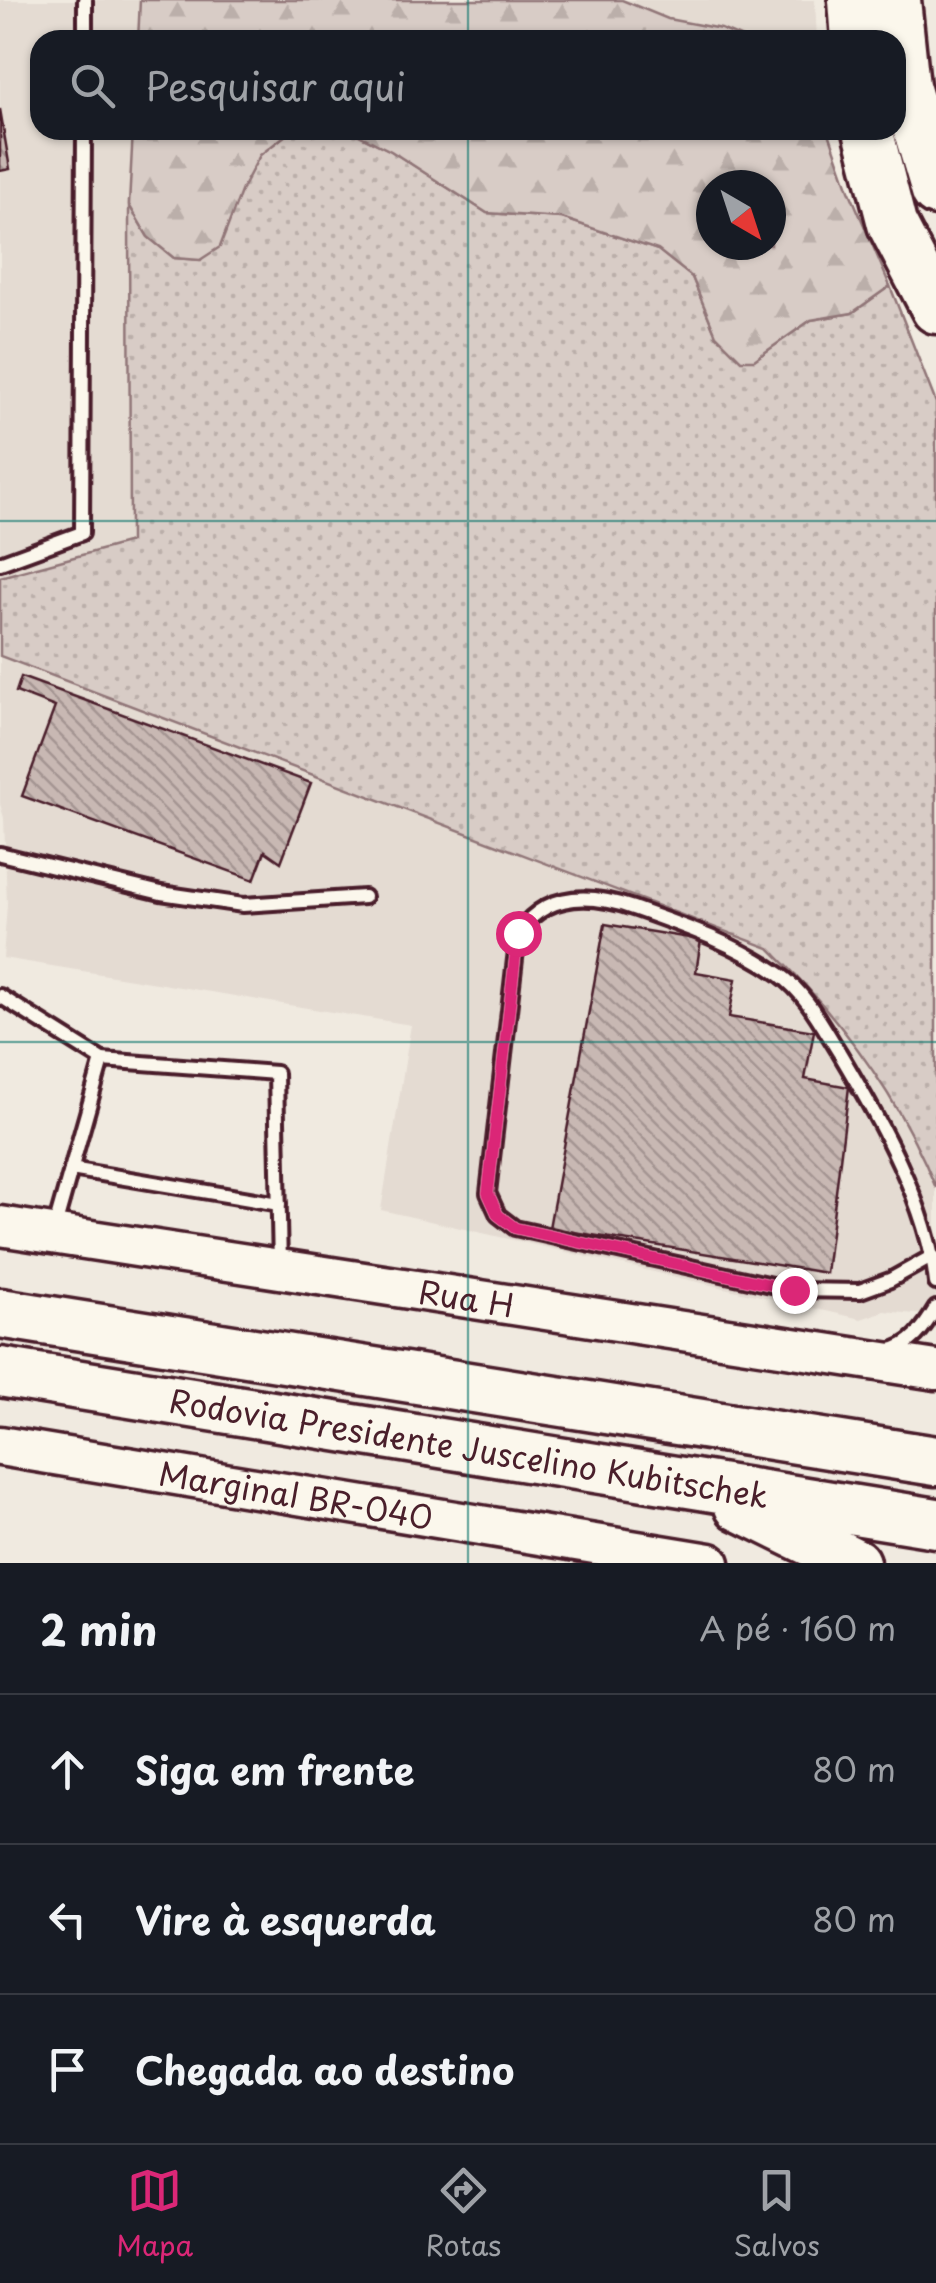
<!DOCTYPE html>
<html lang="pt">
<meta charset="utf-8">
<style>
:root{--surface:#171b24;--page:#20242c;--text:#f1f3f6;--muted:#9ea1a6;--line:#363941;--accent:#db2777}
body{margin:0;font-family:"Playpen Sans",sans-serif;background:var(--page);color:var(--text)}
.compass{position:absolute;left:696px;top:170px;width:90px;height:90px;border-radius:50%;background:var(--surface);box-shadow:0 2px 8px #0004;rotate:141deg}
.stop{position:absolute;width:30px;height:30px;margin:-22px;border:8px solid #db2777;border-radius:50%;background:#fff}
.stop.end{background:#db2777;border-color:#fff;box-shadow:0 2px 10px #0008}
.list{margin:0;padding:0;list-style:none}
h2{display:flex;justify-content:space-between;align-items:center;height:130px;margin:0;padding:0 40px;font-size:42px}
h2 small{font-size:32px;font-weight:400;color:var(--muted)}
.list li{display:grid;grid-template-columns:65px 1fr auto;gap:30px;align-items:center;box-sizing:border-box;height:150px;padding:0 40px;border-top:2px solid var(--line)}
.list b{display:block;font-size:38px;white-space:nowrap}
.list em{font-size:32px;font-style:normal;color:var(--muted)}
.icon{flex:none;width:55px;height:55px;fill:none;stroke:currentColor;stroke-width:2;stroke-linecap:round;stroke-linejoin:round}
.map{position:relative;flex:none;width:936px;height:1563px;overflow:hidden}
.search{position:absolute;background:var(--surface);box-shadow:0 2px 8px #0004;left:30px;right:30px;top:30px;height:110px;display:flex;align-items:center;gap:25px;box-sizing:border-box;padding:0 35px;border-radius:30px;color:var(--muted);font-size:38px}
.sheet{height:580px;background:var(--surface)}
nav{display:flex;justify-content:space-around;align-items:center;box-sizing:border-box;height:140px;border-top:2px solid var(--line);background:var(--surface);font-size:28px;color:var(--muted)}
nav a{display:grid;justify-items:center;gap:5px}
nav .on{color:var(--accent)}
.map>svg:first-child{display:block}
</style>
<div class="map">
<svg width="936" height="1563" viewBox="0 0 936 1563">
<defs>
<pattern id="grass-dots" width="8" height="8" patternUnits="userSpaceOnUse" patternTransform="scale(2.5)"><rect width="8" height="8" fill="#d8ccc6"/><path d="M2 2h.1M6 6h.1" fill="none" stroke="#bbafaa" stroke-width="1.8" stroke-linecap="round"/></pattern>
<pattern id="forest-firs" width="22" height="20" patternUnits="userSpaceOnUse" patternTransform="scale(2.5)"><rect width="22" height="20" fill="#d8ccc6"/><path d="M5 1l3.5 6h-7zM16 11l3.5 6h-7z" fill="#bbafaa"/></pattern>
<pattern id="building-back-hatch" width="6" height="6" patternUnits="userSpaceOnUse" patternTransform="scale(2.5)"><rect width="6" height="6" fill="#c8b8b3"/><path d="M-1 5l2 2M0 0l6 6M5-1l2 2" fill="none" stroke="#a49592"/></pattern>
</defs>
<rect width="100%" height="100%" fill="#f0eae0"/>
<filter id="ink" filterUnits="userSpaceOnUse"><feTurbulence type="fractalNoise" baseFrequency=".01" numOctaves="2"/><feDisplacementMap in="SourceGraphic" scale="20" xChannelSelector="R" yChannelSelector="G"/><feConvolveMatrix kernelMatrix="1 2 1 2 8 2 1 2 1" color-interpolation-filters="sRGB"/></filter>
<g filter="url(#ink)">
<!-- built -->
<g fill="#e4dbd2">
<polygon points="0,0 140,0 138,40 40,40 40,130 133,130 129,205 130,542 0,576"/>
<polygon points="623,0 815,0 817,40 747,40 721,29 668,19"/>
<polygon points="0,656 769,948 817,995 873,1066 920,1149 936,1188 936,1316 884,1311 861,1319 381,1210 411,1025 3,958 7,905 4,818 0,804"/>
</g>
<!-- grass -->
<path fill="url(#grass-dots)" stroke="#917678" stroke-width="2.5" d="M323 131 357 134 391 151 487 213 562 218 658 250 692 277 716 335 754 360 811 320 852 313 890 286 936 403V1188C898 1095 841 1018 769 948L0 656V577L130 542 129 205 148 237 174 258 201 260 260 155 287 134Z"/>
<!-- forest -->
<g fill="url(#forest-firs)" stroke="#917678" stroke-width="2.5" fill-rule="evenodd">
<polygon points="140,0 622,0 668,19 721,29 747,40 138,40"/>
<path d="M133 130H828L849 190 890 286 852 313 811 320 754 360H741L716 335 692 277 658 250 562 218 487 213 391 151 357 134 323 131 287 134 260 155 242 189 220 247 200 260 174 258 148 237 129 205ZM711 185H771V245H711Z"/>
</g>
<!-- building -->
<g fill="url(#building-back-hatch)" stroke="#4a1f2b" stroke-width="2.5">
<polygon points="0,109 10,169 0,171"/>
<polygon points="21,677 311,783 281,862 265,851 254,880 22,796 55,707 16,692"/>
<polygon points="605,924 701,940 696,972 736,979 729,1017 814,1031 805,1079 849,1087 826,1273 549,1228"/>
</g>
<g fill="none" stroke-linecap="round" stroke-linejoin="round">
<defs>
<g id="lane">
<polyline points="85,40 85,0"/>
<polyline points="0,563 82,533 84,130"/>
<polyline points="0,854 161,893 243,905 364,897"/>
<polyline points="0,996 102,1060"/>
<polyline points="71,1169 279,1204"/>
<polyline points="54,1230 102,1060 276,1073 280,1267"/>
<path d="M933 1256 890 1280 860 1291 794 1290 515 1228 498 1215 488 1193 518 933C546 892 590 893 633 908 684 926 734 943 779 974 806 993 822 1025 839 1052 879 1119 928 1205 936 1283"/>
<path d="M887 1351C911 1347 924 1328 936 1308"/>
</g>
<g id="secondary">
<path id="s1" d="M0 1226 936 1370"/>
<path id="s2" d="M0 1446 710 1563"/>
</g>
<g id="highway">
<polyline points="853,0 856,40"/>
<polyline points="896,0 905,86 936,191"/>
<polyline points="868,130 892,224 936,309"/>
<polyline points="0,1313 936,1461"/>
<path id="s3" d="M0 1372 936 1523"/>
<polyline points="739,1506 855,1563"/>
</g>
</defs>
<!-- lane casing -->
<use href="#lane" stroke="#4a1f2b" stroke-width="20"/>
<!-- secondary casing -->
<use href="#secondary" stroke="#4a1f2b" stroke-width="45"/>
<!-- highway casing -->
<use href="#highway" stroke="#4a1f2b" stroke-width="55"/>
<!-- lane -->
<use href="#lane" stroke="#fbf7ec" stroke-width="12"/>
<!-- secondary -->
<use href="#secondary" stroke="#fbf7ec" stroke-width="38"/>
<!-- highway -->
<use href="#highway" stroke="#fbf7ec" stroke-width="48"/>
</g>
</g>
<g fill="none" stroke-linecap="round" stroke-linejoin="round" filter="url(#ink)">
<!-- route -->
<polyline stroke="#db2777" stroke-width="12" points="518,933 488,1193 498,1215 515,1228 794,1290"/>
</g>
<!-- grid -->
<path fill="none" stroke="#0f766e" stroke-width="2.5" stroke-opacity="0.55" d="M468 0V40M468 130V1563M0 521H936M0 1042H936"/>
<g text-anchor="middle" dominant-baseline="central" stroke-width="8" stroke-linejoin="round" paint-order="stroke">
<!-- street labels -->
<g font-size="32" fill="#4a1f2b" stroke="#fbf7ec">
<text stroke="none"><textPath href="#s1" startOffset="472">Rua H</textPath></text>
<text stroke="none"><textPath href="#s3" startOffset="475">Rodovia Presidente Juscelino Kubitschek</textPath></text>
<text stroke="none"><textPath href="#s2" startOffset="300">Marginal BR-040</textPath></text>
</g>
</g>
</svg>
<svg class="compass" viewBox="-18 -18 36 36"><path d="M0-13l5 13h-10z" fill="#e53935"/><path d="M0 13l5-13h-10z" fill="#9ea1a6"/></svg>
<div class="stop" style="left:518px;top:933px"></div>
<div class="stop end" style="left:794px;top:1290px"></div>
<div class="search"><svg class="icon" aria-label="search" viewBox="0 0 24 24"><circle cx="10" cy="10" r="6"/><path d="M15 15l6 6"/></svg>Pesquisar aqui</div>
</div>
<section class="sheet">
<h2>2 min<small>A pé · 160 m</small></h2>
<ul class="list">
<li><svg class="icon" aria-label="ahead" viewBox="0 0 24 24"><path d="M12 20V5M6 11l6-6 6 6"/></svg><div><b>Siga em frente</b></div><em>80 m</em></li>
<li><svg class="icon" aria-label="left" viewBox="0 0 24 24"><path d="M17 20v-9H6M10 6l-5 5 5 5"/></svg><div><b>Vire à esquerda</b></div><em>80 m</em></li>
<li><svg class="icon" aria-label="arrive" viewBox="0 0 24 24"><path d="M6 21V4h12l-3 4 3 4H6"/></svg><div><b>Chegada ao destino</b></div></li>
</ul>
</section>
<nav>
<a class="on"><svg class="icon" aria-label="map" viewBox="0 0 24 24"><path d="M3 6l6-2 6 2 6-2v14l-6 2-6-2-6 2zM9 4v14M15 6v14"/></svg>Mapa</a>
<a><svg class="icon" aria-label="directions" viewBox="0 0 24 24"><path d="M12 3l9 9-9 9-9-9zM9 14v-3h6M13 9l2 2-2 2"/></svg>Rotas</a>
<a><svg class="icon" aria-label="saved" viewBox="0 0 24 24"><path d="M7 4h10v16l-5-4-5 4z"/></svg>Salvos</a>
</nav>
